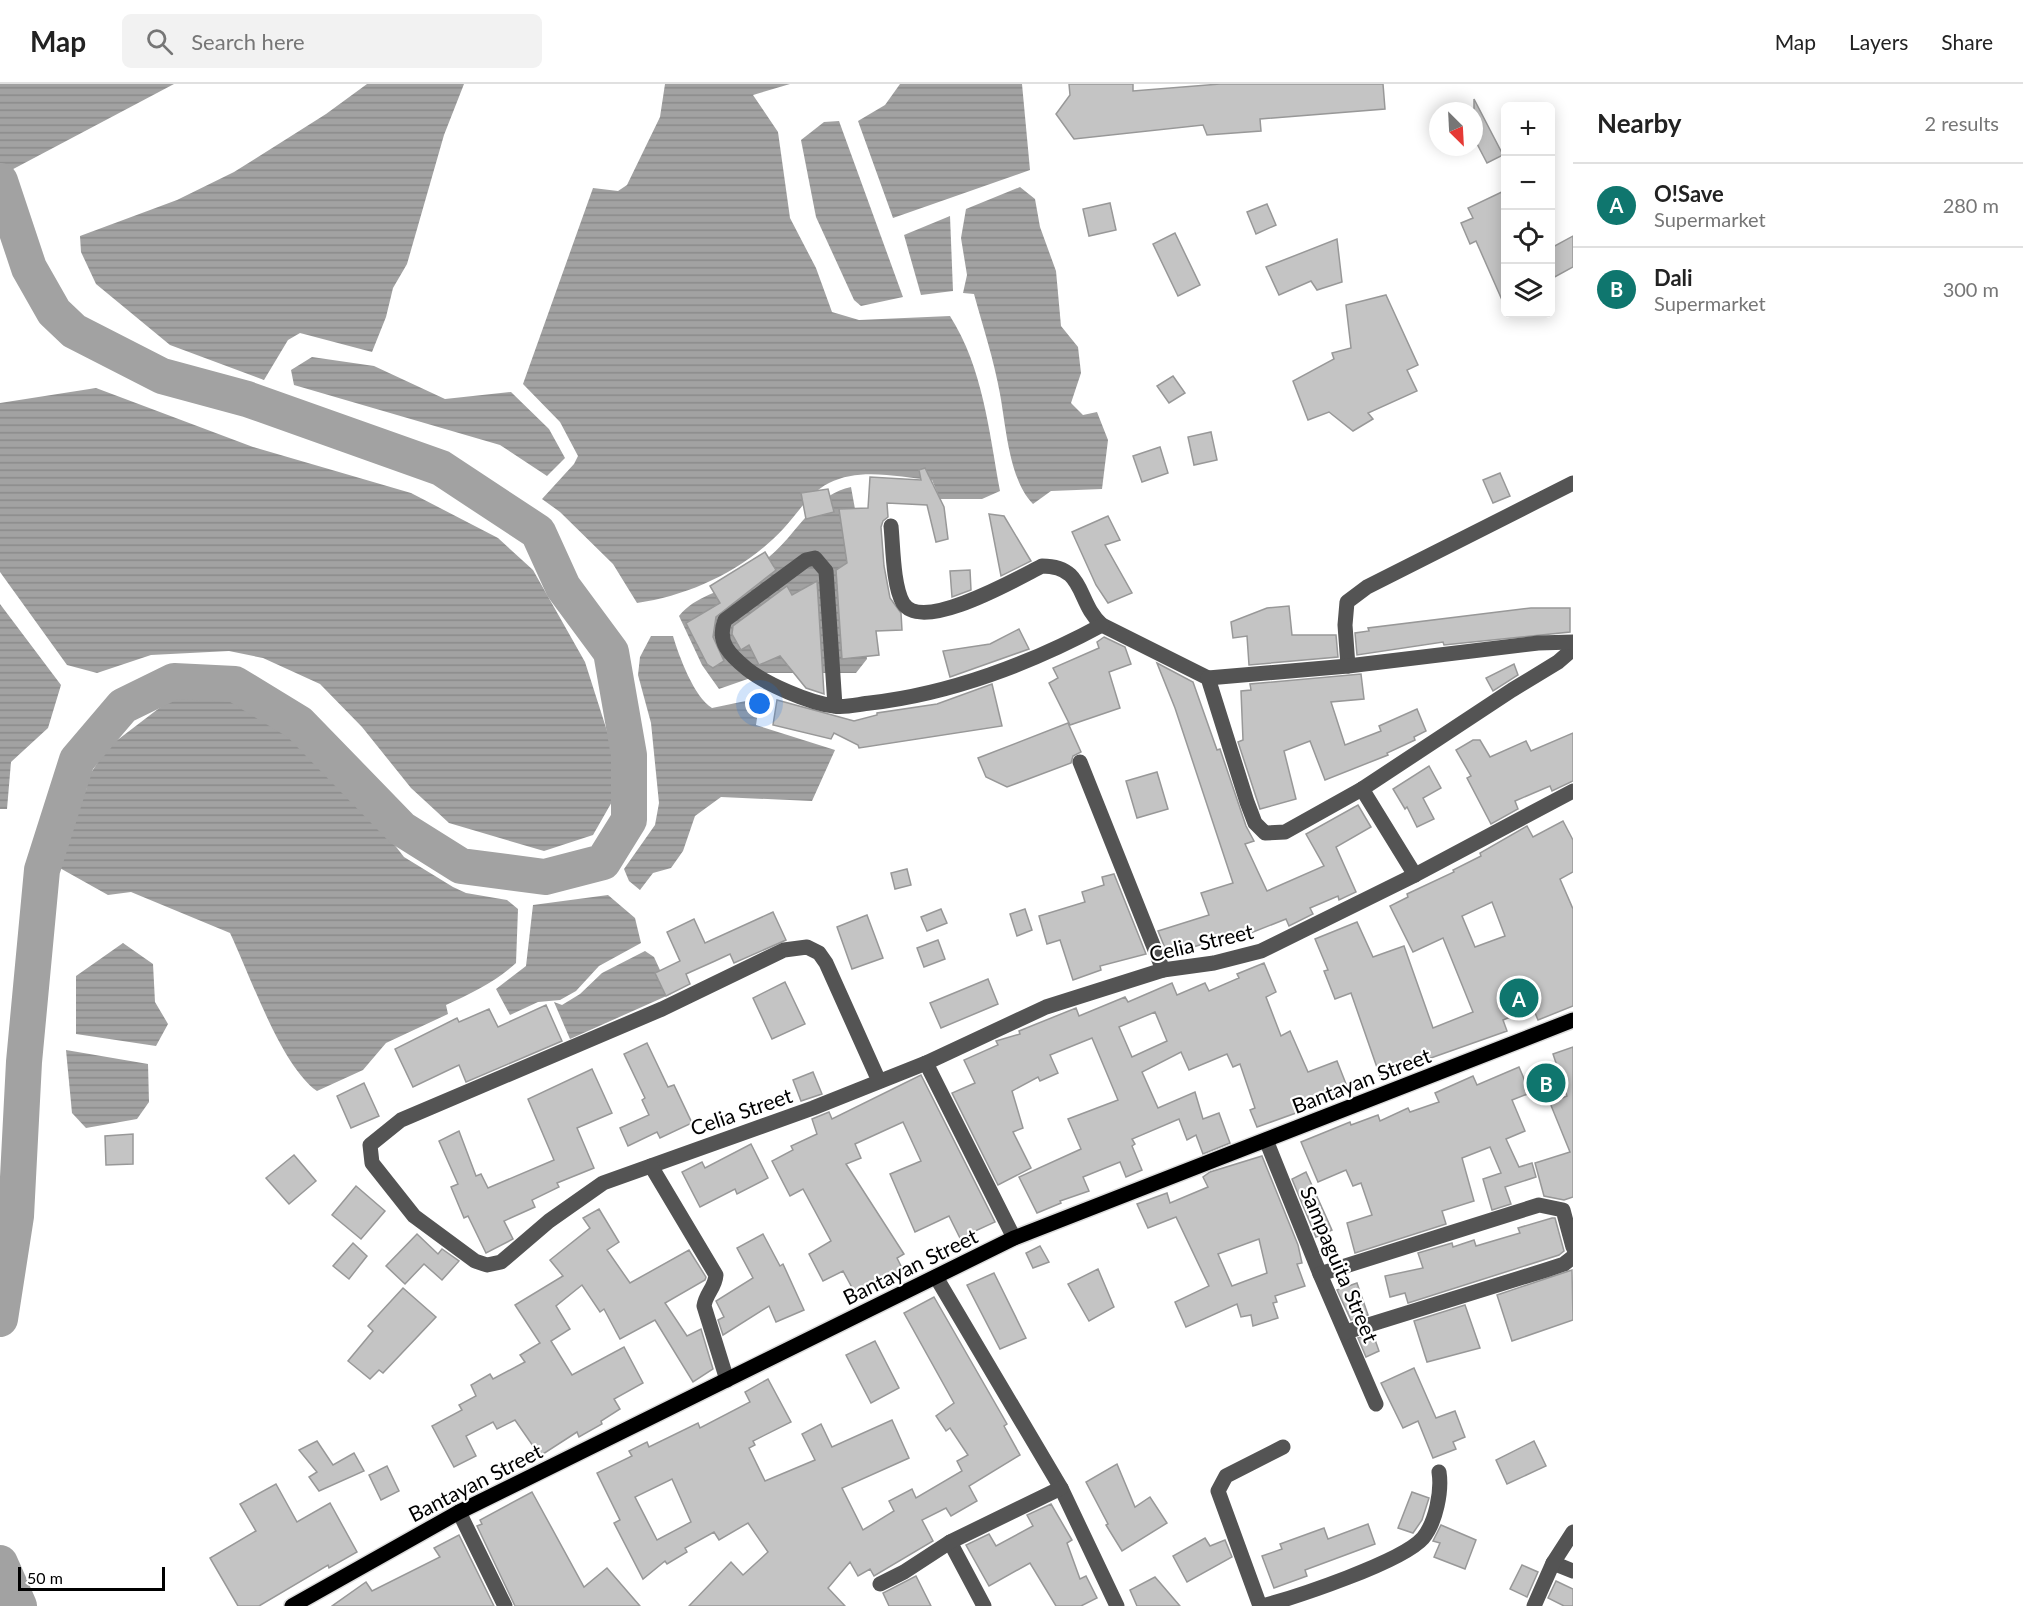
<!DOCTYPE html>
<meta charset="utf-8">
<style>
:root{--surface:#fff;--page:#f2f2f2;--text:#222;--muted:#767676;--line:#e0e0e0;--accent:#0f766e}
body{margin:0;font-family:Lato,sans-serif;background:var(--page);color:var(--text)}
.controls{position:absolute;right:18px;top:18px;display:grid;overflow:hidden;border-radius:9px;box-shadow:0 3px 15px #0003}
.controls button{width:54px;height:54px;display:grid;place-items:center;padding:0;border:0;border-bottom:2px solid var(--line);background:var(--surface);color:var(--text);font:30px sans-serif}
.compass{position:absolute;left:1429px;top:18px;width:54px;height:54px;border-radius:50%;background:var(--surface);box-shadow:0 3px 15px #0003;rotate:156deg}
.scale{position:absolute;left:18px;bottom:15px;width:147px;box-sizing:border-box;padding-left:6px;border:3px solid #000;border-top:0;font-size:16px;line-height:21px;white-space:nowrap;color:#000;-webkit-text-stroke:4px #fff;paint-order:stroke}
.you{position:absolute;left:760px;top:620px;width:21px;height:21px;margin:-15px;border:4px solid #fff;border-radius:50%;background:#1a73e8;box-shadow:0 0 0 9px #1a73e833}
.badge{display:grid;place-items:center;width:39px;height:39px;border-radius:50%;background:var(--accent);color:#fff;font-size:20px;font-weight:700}
.pin{position:absolute;translate:-50% -50%;border:3px solid #fff;box-shadow:0 2px 6px #0006}
.list{margin:0;padding:0;list-style:none}
h2{display:flex;justify-content:space-between;align-items:center;height:78px;margin:0;padding:0 24px;font-size:26px}
h2 small{font-size:20px;font-weight:400;color:var(--muted)}
.list li{display:grid;grid-template-columns:39px 1fr auto;gap:18px;align-items:center;box-sizing:border-box;height:84px;padding:0 24px;border-top:2px solid var(--line)}
.list b{display:block;font-size:22px;white-space:nowrap}
.list p{margin:0;font-size:20px;white-space:nowrap;color:var(--muted)}
.list em{font-size:20px;font-style:normal;color:var(--muted)}
.icon{flex:none;width:33px;height:33px;fill:none;stroke:currentColor;stroke-width:2;stroke-linecap:round;stroke-linejoin:round}
.map{position:relative;flex:none;width:1573px;height:1522px;overflow:hidden}
header{display:flex;align-items:center;gap:36px;box-sizing:border-box;height:84px;padding:0 30px;background:var(--surface);border-bottom:2px solid var(--line)}
header strong{font-size:28px}
nav{display:flex;gap:33px;margin-inline-start:auto;font-size:21px}
.search{width:420px;height:54px;background:var(--page);display:flex;align-items:center;gap:15px;box-sizing:border-box;padding:0 21px;border-radius:9px;color:var(--muted);font-size:22px}
main{display:flex}
aside{flex:1;background:var(--surface)}
.map>svg:first-child{display:block}
</style>
<header>
<strong>Map</strong>
<div class="search"><svg class="icon" aria-label="search" viewBox="0 0 24 24"><circle cx="10" cy="10" r="6"/><path d="M15 15l6 6"/></svg>Search here</div>
<nav><a>Map</a><a>Layers</a><a>Share</a></nav>
</header>
<main>
<div class="map">
<svg width="1573" height="1522" viewBox="0 0 1573 1522">
<defs>
<pattern id="water-rules" width="6" height="5" patternUnits="userSpaceOnUse" patternTransform="scale(1.5)"><rect width="6" height="5" fill="#a2a2a2"/><path d="M0 2.5h6" fill="none" stroke="#8a8a8a"/></pattern>
</defs>
<rect width="100%" height="100%" fill="#fff"/>
<!-- water -->
<g fill="url(#water-rules)">
<polygon points="0,0 174,0 0,92"/>
<polygon points="367,0 464,0 444,51 407,180 393,204 386,233 372,268 300,249 288,256 264,296 170,261 96,200 81,168 80,152 177,116 234,88 326,30"/>
<path d="M665 0H790L753 11 778 48 790 134 816 184 832 228 859 236 950 232C983 284 989 347 1000 407L982 415H940L932 396C899 393 860 383 829 399 809 409 799 428 784 444 746 485 692 511 637 519L613 480 560 428 542 415 574 380 578 372 560 338 523 300 593 104 618 107 627 101 660 33Z"/>
<polygon points="900,0 1022,0 1030,86 893,134 858,37 885,21"/>
<polygon points="839,37 903,213 861,222 854,216 816,133 801,56 824,38"/>
<path d="M1020 103 1035 115 1040 143 1056 187 1061 242 1078 263 1081 289 1071 319 1083 331 1097 328 1108 356 1102 405 1051 407 1033 420C1009 396 1006 342 1000 310 994 276 983 243 974 210L963 209 967 191 961 154 966 125Z"/>
<polygon points="950,132 953,207 921,211 904,151"/>
<polygon points="312,273 374,282 445,315 511,308 549,345 565,374 547,392 500,361 294,301 291,286"/>
<polygon points="96,304 253,363 411,409 498,454 533,486 585,578 615,672 613,716 593,751 544,767 449,739 411,704 362,643 320,600 263,574 229,567 151,571 97,589 67,581 0,488 0,319"/>
<path d="M851 403 855 425 851 458 867 575 856 589H765L719 605 702 581 679 532C696 511 721 509 742 494 758 483 775 469 788 454 806 433 822 409 851 403Z"/>
<polygon points="0,520 61,601 48,644 11,678 7,725 0,725"/>
<path d="M651 552H673C679 572 694 613 712 624L760 614 756 641 835 666 812 717 721 713 695 732 683 767 671 784 653 789 640 806 629 797 624 785 655 741 659 719 651 639 638 591 640 573Z"/>
<path d="M212 610 239 616 279 636 348 701 404 773 453 803 466 809 507 816 518 825 516 879C495 898 472 909 446 921L448 930 386 959 363 986 317 1007C281 982 250 891 230 849L131 808 108 811 58 783 74 717 86 706 89 692 107 664 175 612Z"/>
<polygon points="608,811 635,834 641,859 599,882 576,907 560,916 538,918 510,931 496,905 526,882 533,821"/>
<polygon points="123,859 153,880 155,918 168,940 156,962 76,950 76,892"/>
<polygon points="645,867 654,873 671,910 570,955 554,918 562,921 580,910 602,889"/>
<polygon points="66,966 148,980 149,1018 137,1035 86,1044 72,1029"/>
</g>
<g fill="none" stroke-linecap="round" stroke-linejoin="round">
<!-- river -->
<g stroke="#a2a2a2" stroke-width="36">
<polyline points="0,97 29,184 54,228 74,247 162,292 247,315 441,384 538,448 563,503 611,568 629,671 629,736 603,778 545,793 461,782 402,745 299,639 235,600 174,597 123,622 77,676 42,786 24,978 16,1132 0,1235"/>
<polyline points="0,1479 19,1522"/>
</g>
</g>
<!-- building -->
<g fill="#c4c4c4" stroke="#989898" stroke-width="1.5" fill-rule="evenodd">
<polygon points="1069,0 1133,0 1133,7 1220,0 1383,0 1385,25 1260,35 1261,47 1207,51 1203,41 1074,55 1056,30 1070,11"/>
<polygon points="1474,15 1503,71 1487,79 1474,54"/>
<polygon points="1506,106 1506,225 1476,157 1470,160 1461,139 1473,134 1468,124"/>
<polygon points="1110,119 1116,146 1089,152 1083,125"/>
<polygon points="1267,120 1276,141 1256,150 1247,128"/>
<polygon points="1175,149 1200,201 1178,212 1153,160"/>
<polygon points="1573,152 1573,183 1551,195 1551,164"/>
<polygon points="1337,155 1342,198 1317,206 1311,197 1279,211 1266,183"/>
<polygon points="1386,211 1418,281 1407,286 1417,307 1368,329 1373,335 1353,347 1329,328 1308,336 1293,297 1334,275 1332,269 1351,264 1346,221"/>
<polygon points="1173,292 1185,309 1169,319 1157,302"/>
<polygon points="1211,348 1217,376 1194,381 1188,353"/>
<polygon points="1160,363 1168,389 1142,398 1133,372"/>
<polygon points="925,384 944,423 948,455 936,458 927,421 887,419 888,433 883,437 881,443 884,482 890,514 901,529 902,546 876,547 879,571 842,575 836,486 847,479 839,425 868,424 870,393 921,396 919,386"/>
<polygon points="1500,389 1510,412 1493,419 1483,396"/>
<polygon points="828,405 834,428 806,435 801,409"/>
<polygon points="989,430 1004,432 1031,477 1001,492"/>
<polygon points="1108,432 1120,456 1105,461 1132,509 1108,519 1096,501 1072,448"/>
<polygon points="765,468 776,486 716,533 713,553 724,577 713,584 707,580 686,539 720,519 710,502"/>
<polygon points="970,486 971,506 952,513 950,487"/>
<polygon points="817,497 824,610 806,604 780,572 759,581 749,561 741,566 732,550 733,542 787,502 792,511"/>
<polygon points="1289,522 1292,551 1336,551 1338,573 1249,581 1247,552 1233,554 1231,538 1267,524"/>
<polygon points="1531,524 1570,524 1570,548 1444,561 1443,558 1357,571 1355,549 1369,547 1368,544"/>
<polygon points="1019,545 1029,565 950,593 943,567 990,560"/>
<polygon points="1104,553 1125,563 1131,580 1109,588 1120,624 1070,641 1049,599 1058,594 1053,584 1099,564 1097,558"/>
<polygon points="1157,579 1193,598 1217,666 1220,665 1246,742 1254,757 1245,760 1267,807 1324,782 1306,750 1358,721 1371,743 1336,763 1356,808 1339,816 1338,812 1310,824 1313,830 1289,842 1286,835 1238,854 1236,850 1170,870 1168,864 1165,864 1158,847 1209,831 1201,809 1233,799 1175,624"/>
<polygon points="1514,580 1518,591 1493,607 1486,594"/>
<polygon points="1361,590 1364,615 1331,618 1345,661 1381,647 1379,642 1417,625 1426,647 1414,653 1415,656 1387,669 1388,671 1325,696 1310,657 1284,667 1296,715 1260,725 1238,658 1243,656 1241,607 1251,606 1250,600"/>
<polygon points="992,600 1002,642 859,664 858,661 834,649 831,655 773,641 777,616 854,637 877,631 877,629 937,620"/>
<polygon points="1068,639 1081,668 1073,672 1071,679 1007,703 986,693 978,674"/>
<polygon points="1573,649 1573,697 1552,707 1550,702 1515,717 1518,725 1491,740 1467,694 1471,692 1456,666 1473,656 1480,656 1490,673 1526,657 1531,667"/>
<polygon points="1429,682 1441,704 1423,714 1434,735 1417,743 1407,723 1405,725 1393,705"/>
<polygon points="1157,688 1168,725 1137,734 1126,697"/>
<path d="M1563 737 1573 756V788L1560 795 1573 825V922L1538 936 1533 924 1503 936 1507 947 1380 992 1351 909 1335 915 1324 887 1328 886 1315 855 1357 838 1373 873 1404 862 1433 944 1473 928 1443 854 1413 868 1390 822 1408 813 1407 810 1454 788 1453 786 1481 772 1480 769 1527 742 1533 753ZM1492 818 1505 852 1475 863 1462 832Z"/>
<polygon points="907,785 911,801 895,805 891,789"/>
<polygon points="1114,790 1146,870 1100,882 1101,886 1073,896 1060,856 1047,860 1039,832 1085,818 1082,808 1104,801 1102,793"/>
<polygon points="941,825 947,839 927,847 921,833"/>
<polygon points="1025,825 1032,846 1017,852 1010,830"/>
<polygon points="773,828 786,856 734,879 730,870 715,877 686,890 690,900 666,912 655,889 680,877 667,848 694,835 705,859"/>
<polygon points="867,831 883,874 852,885 837,843"/>
<polygon points="938,856 945,875 924,883 917,864"/>
<path d="M1264 879 1276 908 1266 913 1281 952 1290 947 1308 988 1337 977 1348 1005 1319 1017 1321 1020 1257 1043 1250 1026 1255 1024 1240 980 1233 983 1227 970 1189 986 1181 968 1142 988 1158 1024 1195 1008 1203 1035 1219 1029 1230 1059 1203 1070 1196 1051 1187 1056 1179 1035 1132 1055 1135 1060 1132 1062 1142 1086 1126 1093 1120 1078 1083 1093 1089 1107 1060 1117 1061 1119 1037 1129 1019 1093 1081 1065 1068 1035 1118 1016 1092 954 1050 971 1058 989 1040 997 1038 993 1012 1007 1023 1044 1013 1048 1031 1084 998 1101 952 1009 975 999 964 976 998 961 996 957 1020 950 1019 947 1076 924 1079 932 1125 913 1128 918 1172 899 1177 911 1205 899 1209 907 1239 894 1237 890ZM1155 928 1167 957 1132 973 1119 943Z"/>
<polygon points="988,895 998,920 941,944 930,919"/>
<polygon points="785,898 805,940 772,955 753,914"/>
<polygon points="546,921 562,957 466,998 459,981 413,1003 395,965 457,934 459,938 489,925 498,943"/>
<polygon points="647,959 668,1003 674,1001 692,1039 660,1054 657,1048 628,1062 620,1044 649,1031 642,1016 645,1014 624,970"/>
<polygon points="1573,963 1573,1113 1564,1116 1544,1112 1535,1079 1570,1068 1550,1019 1567,1012 1553,970"/>
<polygon points="1519,983 1530,1009 1512,1016 1525,1047 1506,1055 1519,1083 1532,1079 1536,1093 1505,1103 1511,1120 1492,1126 1483,1095 1501,1089 1490,1063 1462,1074 1474,1117 1442,1127 1446,1140 1355,1169 1347,1139 1372,1131 1361,1099 1353,1102 1346,1086 1318,1098 1301,1058 1350,1038 1351,1041 1378,1031 1380,1037 1408,1024 1410,1028 1439,1018 1435,1009 1473,992 1477,1001"/>
<polygon points="592,985 612,1029 577,1044 594,1084 557,1099 559,1103 532,1116 535,1123 504,1137 513,1155 486,1169 468,1132 464,1134 451,1103 458,1100 439,1057 459,1047 476,1092 481,1090 488,1104 554,1076 528,1015"/>
<polygon points="813,988 822,1010 801,1017 793,996"/>
<polygon points="921,991 995,1138 960,1154 949,1132 915,1148 890,1090 921,1077 903,1038 855,1060 861,1074 846,1080 904,1170 897,1174 903,1186 855,1209 843,1187 823,1197 809,1170 831,1157 803,1105 790,1112 772,1077 793,1066 791,1062 817,1050 812,1035 829,1028 832,1035"/>
<polygon points="364,999 379,1032 351,1044 337,1012"/>
<polygon points="133,1050 133,1080 106,1081 105,1052"/>
<polygon points="751,1060 768,1094 737,1110 735,1105 700,1123 682,1088 702,1078 705,1084"/>
<polygon points="294,1071 316,1097 289,1120 266,1094"/>
<path d="M1262 1072 1298 1161 1302 1179 1297 1180 1305 1202 1275 1212 1277 1218 1273 1219 1278 1234 1253 1242 1251 1231 1241 1233 1237 1220 1186 1243 1175 1218 1209 1202 1176 1133 1148 1144 1137 1120 1167 1109 1170 1119 1208 1103 1203 1093 1210 1088ZM1259 1155 1267 1189 1232 1202 1218 1170Z"/>
<polygon points="1306,1088 1332,1146 1316,1153 1292,1095"/>
<polygon points="356,1102 385,1127 361,1155 332,1131"/>
<polygon points="599,1125 619,1158 607,1166 630,1199 689,1166 706,1193 705,1196 665,1219 687,1252 701,1245 713,1285 693,1298 655,1236 620,1255 604,1225 600,1228 582,1201 556,1222 570,1245 551,1257 572,1291 624,1263 643,1299 614,1315 620,1325 601,1337 602,1340 579,1353 577,1348 540,1372 515,1336 497,1345 493,1338 466,1352 476,1372 454,1383 432,1342 462,1326 459,1321 476,1312 471,1301 490,1290 493,1295 525,1278 520,1271 540,1259 515,1221 563,1192 550,1176 590,1144 583,1134"/>
<polygon points="1552,1134 1555,1134 1564,1167 1559,1171 1408,1219 1405,1209 1390,1213 1385,1192 1423,1184 1418,1169 1452,1159 1453,1163 1474,1156 1476,1162 1520,1149 1518,1144"/>
<polygon points="417,1150 438,1170 442,1165 459,1177 442,1196 424,1180 405,1200 386,1182"/>
<polygon points="763,1150 780,1182 783,1180 804,1226 776,1238 769,1222 723,1251 718,1236 724,1233 716,1217 753,1194 737,1164"/>
<polygon points="353,1159 367,1172 349,1195 333,1182"/>
<polygon points="1040,1162 1049,1178 1033,1184 1026,1169"/>
<polygon points="1098,1185 1114,1223 1089,1237 1068,1200"/>
<polygon points="1572,1186 1573,1236 1512,1257 1497,1211"/>
<polygon points="994,1189 1026,1254 1000,1265 967,1201"/>
<polygon points="1357,1199 1368,1231 1351,1236 1337,1206"/>
<polygon points="403,1204 436,1233 383,1289 379,1286 370,1295 348,1277 373,1247 368,1242"/>
<path d="M934 1213 1007 1340 1004 1342 1020 1371 969 1402 977 1417 951 1432 946 1424 922 1436 933 1457 874 1492 870 1485 858 1492 850 1478 828 1504 845 1522H689L731 1478 743 1491 768 1468 748 1439 719 1456 714 1448 685 1464 687 1468 667 1480 665 1477 643 1495 614 1439 620 1436 597 1389 632 1372 629 1367 647 1358 649 1363 698 1339 700 1344 750 1318 745 1308 768 1295 791 1338 753 1357 755 1361 749 1364 765 1397 815 1376 802 1350 821 1340 832 1363 892 1336 909 1374 842 1404 863 1446 894 1427 889 1417 912 1405 916 1414 962 1387 957 1377 968 1371 950 1344 946 1347 936 1332 954 1319 904 1229ZM672 1395 691 1438 657 1456 635 1413Z"/>
<polygon points="1465,1221 1480,1264 1427,1278 1414,1237"/>
<polygon points="1373,1250 1379,1267 1366,1273 1358,1254"/>
<polygon points="875,1257 899,1304 871,1319 846,1271"/>
<polygon points="1414,1284 1436,1334 1455,1327 1465,1353 1453,1358 1456,1365 1433,1374 1418,1337 1403,1344 1381,1299"/>
<polygon points="317,1357 333,1381 354,1369 364,1387 319,1407 309,1393 317,1388 299,1366"/>
<polygon points="1534,1357 1546,1382 1507,1400 1496,1376"/>
<polygon points="1117,1380 1135,1423 1150,1413 1167,1439 1122,1467 1106,1441 1108,1440 1086,1398"/>
<polygon points="387,1382 399,1407 381,1416 369,1391"/>
<polygon points="276,1400 297,1438 330,1419 357,1468 329,1484 328,1481 259,1522 238,1522 210,1474 256,1447 240,1420"/>
<polygon points="532,1408 584,1503 607,1484 640,1522 515,1522 477,1442 482,1440 480,1436"/>
<polygon points="1412,1408 1429,1414 1422,1436 1413,1449 1398,1444"/>
<polygon points="1051,1420 1072,1456 1067,1459 1080,1495 1086,1492 1097,1514 1081,1522 1056,1522 1030,1479 989,1502 966,1461 989,1450 996,1462 1033,1442 1027,1431"/>
<polygon points="1368,1440 1375,1460 1305,1486 1307,1492 1274,1504 1262,1472 1282,1465 1280,1460 1324,1444 1328,1455"/>
<polygon points="1441,1441 1476,1456 1465,1485 1434,1473 1440,1459 1433,1457"/>
<polygon points="459,1451 494,1522 332,1522 366,1498 372,1507 440,1473 434,1464"/>
<polygon points="1205,1454 1210,1462 1225,1456 1232,1473 1187,1498 1173,1472"/>
<polygon points="1522,1481 1538,1488 1527,1513 1510,1505"/>
<polygon points="916,1492 931,1522 889,1522 883,1509"/>
<polygon points="1155,1493 1180,1522 1137,1522 1130,1506"/>
<polygon points="1556,1497 1573,1505 1573,1522 1564,1522 1548,1514"/>
</g>
<g fill="none" stroke-linecap="round" stroke-linejoin="round">
<defs>
<polyline id="major" points="292,1522 459,1428 1014,1154 1573,936"/>
</defs>
<!-- major casing -->
<use href="#major" stroke="#dbdbdb" stroke-width="18"/>
<!-- minor -->
<g stroke="#545454" stroke-width="15">
<path d="M891 442C893 462 893 502 903 519 922 550 1018 494 1042 482 1086 482 1076 518 1102 541L1208 594 1247 718 1255 739 1265 749 1285 748 1362 705 1512 606 1558 578 1573 565"/>
<polyline points="1348,582 1345,541 1347,518 1367,503 1573,399"/>
<polyline points="1208,594 1348,582 1538,559 1573,558"/>
<path d="M835 622 826 487 815 474 806 476 725 536C716 558 730 571 747 585 766 600 809 619 834 622 845 624 859 620 870 619 950 610 1032 579 1102 541"/>
<polyline points="1080,678 1163,886"/>
<polyline points="1362,705 1415,791"/>
<polyline points="926,979 1014,1154"/>
<polyline points="879,997 826,879 819,869 807,863 784,866 662,925 401,1036 370,1061 372,1079 414,1132 475,1177 487,1181 501,1178 549,1137 603,1099 813,1024 926,979 1046,923 1163,886 1214,879 1261,867 1415,791 1573,707"/>
<polyline points="1266,1056 1320,1190 1376,1320"/>
<path d="M651 1082 716 1191C715 1204 706 1209 704 1222L727 1296"/>
<polyline points="1320,1190 1539,1121 1563,1126 1573,1163"/>
<polyline points="936,1193 1061,1404 1117,1522"/>
<polyline points="1346,1248 1546,1186 1564,1180 1573,1173"/>
<polyline points="459,1428 505,1522"/>
<polyline points="950,1458 984,1522"/>
<polyline points="1553,1479 1573,1487"/>
<polyline points="880,1500 904,1488 950,1458 1061,1404"/>
<polyline points="1260,1522 1218,1407 1226,1392 1283,1363"/>
<path d="M1262 1522C1296 1513 1402 1478 1423 1454 1436 1438 1442 1407 1439 1388"/>
<polyline points="1534,1522 1553,1479 1573,1448"/>
</g>
<!-- major -->
<use href="#major" stroke="#000" stroke-width="15"/>
</g>
<g text-anchor="middle" dominant-baseline="central" stroke-width="4.5" stroke-linejoin="round" paint-order="stroke">
<!-- street labels -->
<g font-size="21" fill="#000" stroke="#fff">
<text transform="translate(1201 858) rotate(-13)">Celia Street</text>
<text transform="translate(1361 996) rotate(-21)">Bantayan Street</text>
<text transform="translate(741 1027) rotate(-19)">Celia Street</text>
<text transform="translate(1340 1180) rotate(67)">Sampaguita Street</text>
<text transform="translate(910 1182) rotate(-26)">Bantayan Street</text>
<text transform="translate(475 1398) rotate(-27)">Bantayan Street</text>
</g>
</g>
</svg>
<div class="controls">
<button>+</button>
<button>−</button>
<button><svg class="icon" aria-label="locate" viewBox="0 0 24 24"><circle cx="12" cy="12" r="6"/><path d="M12 2v4M12 18v4M2 12h4M18 12h4"/></svg></button>
<button><svg class="icon" aria-label="layers" viewBox="0 0 24 24"><path d="M12 4l9 5-9 5-9-5zM3 14l9 5 9-5"/></svg></button>
</div>
<svg class="compass" viewBox="-18 -18 36 36"><path d="M0-13l5 13h-10z" fill="#e53935"/><path d="M0 13l5-13h-10z" fill="#767676"/></svg>
<div class="scale">50 m</div>
<div class="you"></div>
<div class="pin badge" style="left:1519px;top:914px">A</div>
<div class="pin badge" style="left:1546px;top:999px">B</div>
</div>
<aside>
<h2>Nearby<small>2 results</small></h2>
<ul class="list">
<li><span class="badge">A</span><div><b>O!Save</b><p>Supermarket</p></div><em>280 m</em></li>
<li><span class="badge">B</span><div><b>Dali</b><p>Supermarket</p></div><em>300 m</em></li>
</ul>
</aside>
</main>
